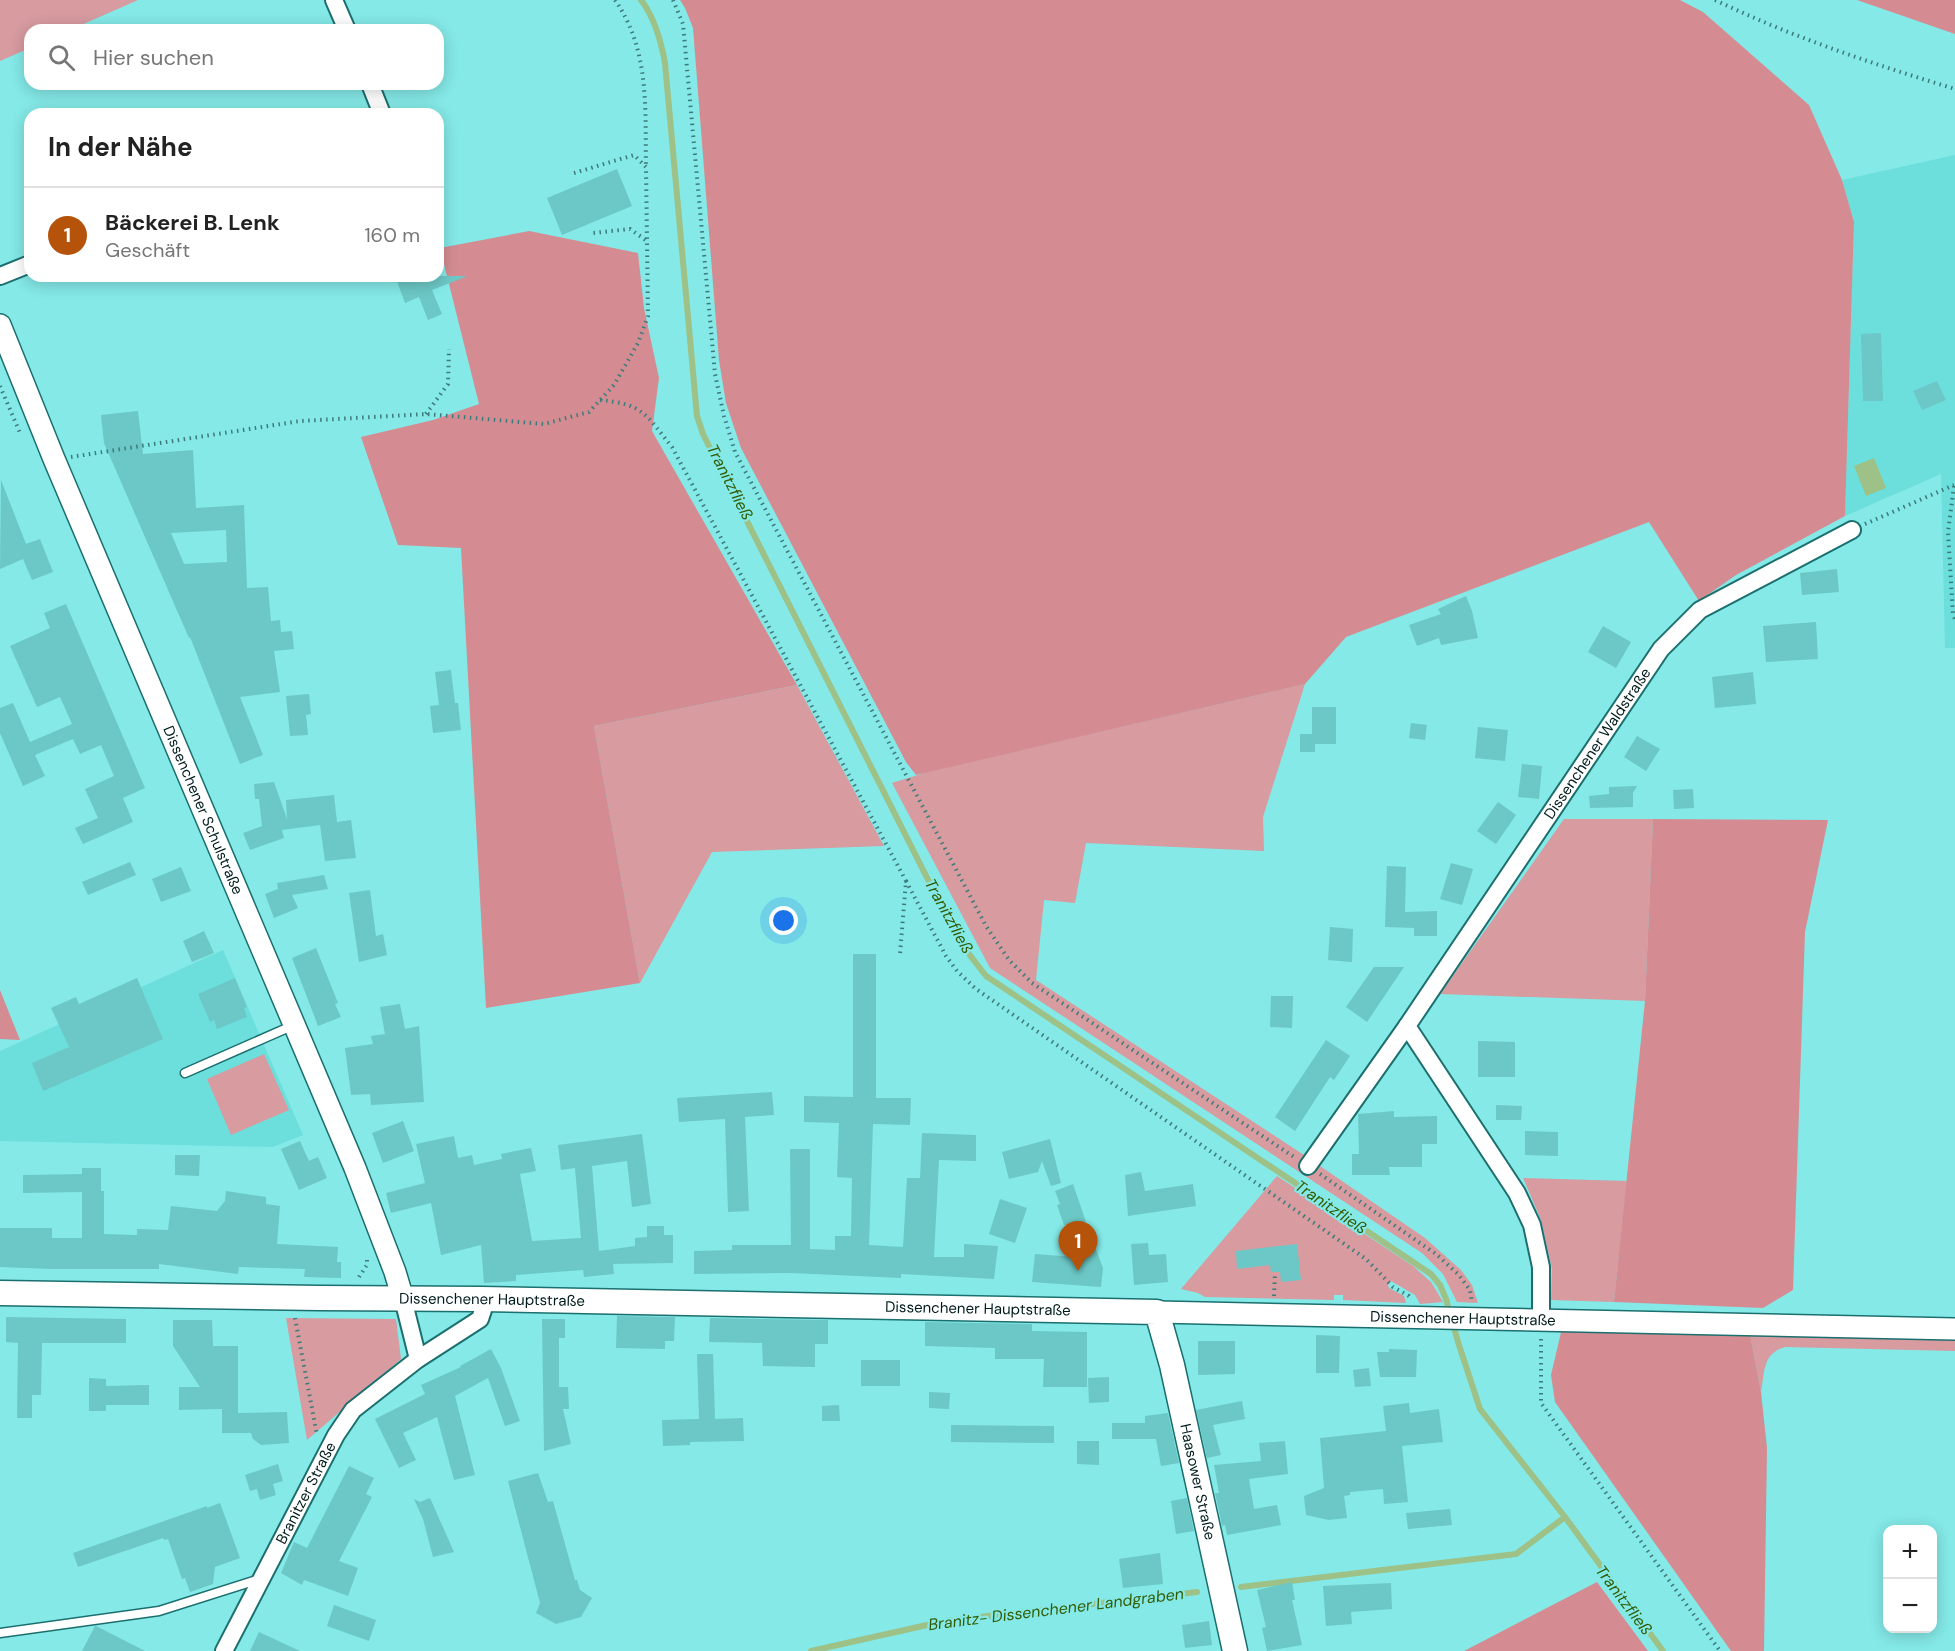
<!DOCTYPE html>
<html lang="de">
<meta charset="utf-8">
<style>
:root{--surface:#fff;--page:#f2f2f2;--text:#222;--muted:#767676;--line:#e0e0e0;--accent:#b45309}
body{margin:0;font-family:"DM Sans",sans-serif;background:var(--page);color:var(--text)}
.controls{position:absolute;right:18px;bottom:18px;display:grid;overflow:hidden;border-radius:12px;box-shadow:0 3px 15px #0003}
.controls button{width:54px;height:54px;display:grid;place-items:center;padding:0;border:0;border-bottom:2px solid var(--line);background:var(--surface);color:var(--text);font:30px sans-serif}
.you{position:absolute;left:784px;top:921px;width:21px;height:21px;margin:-15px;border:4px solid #fff;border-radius:50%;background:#1a73e8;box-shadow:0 0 0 9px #1a73e833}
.badge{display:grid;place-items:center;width:39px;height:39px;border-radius:50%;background:var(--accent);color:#fff;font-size:20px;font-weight:700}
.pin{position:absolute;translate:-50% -50px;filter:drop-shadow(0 2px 3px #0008)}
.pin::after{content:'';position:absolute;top:32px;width:21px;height:18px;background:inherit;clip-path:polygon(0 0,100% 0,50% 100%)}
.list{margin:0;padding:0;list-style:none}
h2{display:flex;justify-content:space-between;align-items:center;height:78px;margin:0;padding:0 24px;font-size:26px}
h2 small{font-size:20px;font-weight:400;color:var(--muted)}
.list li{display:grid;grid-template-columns:39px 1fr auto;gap:18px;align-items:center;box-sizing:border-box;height:96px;padding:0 24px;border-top:2px solid var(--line)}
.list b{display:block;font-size:22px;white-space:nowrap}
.list p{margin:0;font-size:20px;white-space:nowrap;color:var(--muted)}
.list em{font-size:20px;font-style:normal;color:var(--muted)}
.icon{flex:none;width:33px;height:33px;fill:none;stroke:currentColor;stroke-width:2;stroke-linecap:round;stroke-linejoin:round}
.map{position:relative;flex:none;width:1955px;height:1651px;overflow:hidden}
.search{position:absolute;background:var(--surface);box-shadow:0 3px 15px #0003;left:24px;top:24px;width:420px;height:66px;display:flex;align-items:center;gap:15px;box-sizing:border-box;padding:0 21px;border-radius:18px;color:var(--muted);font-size:22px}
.panel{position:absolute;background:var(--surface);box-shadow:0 3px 15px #0003;left:24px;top:108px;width:420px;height:174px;border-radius:18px}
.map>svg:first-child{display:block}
</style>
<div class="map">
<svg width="1955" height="1651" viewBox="0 0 1955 1651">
<rect width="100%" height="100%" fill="#84e9e7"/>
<!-- built -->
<g fill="#6cdfdc">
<polygon points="1955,155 1955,648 1945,648 1941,474 1845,516 1854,222 1842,180"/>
<polygon points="223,950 303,1135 273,1147 0,1141 0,1051"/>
</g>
<!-- green -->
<g fill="#d79ba0">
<polygon points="0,0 138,0 70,30 30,30 30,48 0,61"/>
<polygon points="1305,684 1263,817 1264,851 1086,843 1075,903 1044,900 1036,980 1304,1155 1425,1238 1461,1270 1472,1285 1478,1303 1457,1302 1443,1274 1422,1253 990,968 892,783 934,770"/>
<polygon points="797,685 884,846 712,852 640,983 594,726"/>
<polygon points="1564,819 1653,819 1645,1001 1440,994"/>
<polygon points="264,1054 289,1110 231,1135 207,1079"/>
<polygon points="1277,1176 1413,1266 1431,1282 1443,1302 1420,1304 1415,1295 1391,1281 1388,1285 1389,1288 1404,1296 1406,1303 1343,1300 1343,1295 1334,1295 1334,1300 1205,1297 1198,1293 1181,1289"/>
<polygon points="1523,1178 1627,1181 1614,1302 1551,1300 1552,1269 1541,1220"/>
<polygon points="286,1318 396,1319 401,1359 307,1440"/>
<path d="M1750 1334 1955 1340V1351L1785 1347C1762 1354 1765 1372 1761 1392Z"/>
</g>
<!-- forest -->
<g fill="#d48c92">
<polygon points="680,0 1680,0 1703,12 1809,105 1842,180 1854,222 1845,516 1736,575 1699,601 1649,522 1346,637 1305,684 916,775 906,762 741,448 726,403 719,360 693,28 685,8"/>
<polygon points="1857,0 1955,0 1955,34"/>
<polygon points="529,231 638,253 644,308 659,378 652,431 797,685 594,726 640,983 486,1008 461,548 398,545 361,437 433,420 479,404 440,248"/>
<polygon points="1653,819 1828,820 1805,932 1793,1290 1763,1308 1614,1302 1645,1001"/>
<polygon points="0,990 20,1040 0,1039"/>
<polygon points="1562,1328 1750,1334 1761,1392 1767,1448 1764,1651 1731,1651 1555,1402 1551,1375"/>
<polygon points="1597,1582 1648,1651 1464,1651"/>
</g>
<!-- water -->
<polygon fill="#9dc187" points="1874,458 1886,488 1866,496 1854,466"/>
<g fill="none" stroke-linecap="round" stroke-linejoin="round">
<!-- stream -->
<g stroke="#9dc187" stroke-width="6">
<path d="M641 0C655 18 661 41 665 63L697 416 703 434 959 941 986 976 1431 1274 1440 1285 1446 1299 1458 1342 1480 1409 1565 1517 1663 1651"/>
<polyline points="1241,1587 1516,1554 1565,1517"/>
<polyline points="811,1651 945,1621 1197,1592"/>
</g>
</g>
<!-- building -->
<g fill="#6cc8c6" fill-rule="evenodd">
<polygon points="617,169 632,206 562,235 547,198"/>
<polygon points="395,276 465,276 465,277 432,290 442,314 428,320 419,297 405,303"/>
<polygon points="1881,333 1883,401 1863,401 1861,334"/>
<polygon points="1937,381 1946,400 1922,410 1913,391"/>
<path d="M138 411 143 454 193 450 196 508 244 505 247 588 268 587 271 621 280 620 281 632 292 631 294 649 274 651 280 692 240 697 263 755 240 764 190 637 189 638 104 443 101 415ZM226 530 227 562 184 564 171 533Z"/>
<polygon points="1,480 26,544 40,539 53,572 32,580 23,559 0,569"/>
<polygon points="1837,569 1839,592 1802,595 1800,573"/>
<polygon points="1466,596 1472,611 1478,638 1441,645 1439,638 1417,646 1409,625 1441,614 1438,609"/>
<polygon points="66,604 145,788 123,798 133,822 83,844 75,828 98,818 85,789 114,776 101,745 80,754 73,739 35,755 45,776 23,786 0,733 0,708 13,703 30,742 72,724 60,697 37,707 10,646 50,628 44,613"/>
<polygon points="1816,622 1818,659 1766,662 1763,626"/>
<polygon points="1603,626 1631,642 1616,668 1588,652"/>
<polygon points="451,670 455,703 458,703 461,730 433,733 430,706 439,705 435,672"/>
<polygon points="1753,672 1756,704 1715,708 1712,677"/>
<polygon points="309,694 311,714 306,715 308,735 290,736 286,696"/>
<polygon points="1312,707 1336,707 1336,744 1315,744 1315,752 1300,752 1300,734 1312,734"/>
<polygon points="1411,723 1427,725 1425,740 1409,738"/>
<polygon points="1478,727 1508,730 1505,761 1475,758"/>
<polygon points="1637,736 1660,749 1646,771 1624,757"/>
<polygon points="1522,764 1542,766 1539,799 1518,797"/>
<polygon points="274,782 287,819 286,800 334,795 337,822 351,820 356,858 325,861 320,825 282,830 284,838 250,850 243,833 262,826 259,799 255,799 254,784"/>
<polygon points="1637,786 1633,793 1633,807 1590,808 1589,796 1609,794 1609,787"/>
<polygon points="1693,789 1694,808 1674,809 1673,790"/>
<polygon points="1498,802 1516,815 1496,844 1477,831"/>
<polygon points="130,862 136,875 88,895 82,882"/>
<polygon points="1451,863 1473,869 1462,905 1440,899"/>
<polygon points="1387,866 1406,867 1405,912 1437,911 1437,936 1414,936 1414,928 1385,927"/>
<polygon points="181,867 191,891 161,902 152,879"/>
<polygon points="324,875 328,889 292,895 298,908 274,918 265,894 278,889 277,883"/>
<polygon points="370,890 376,936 383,934 387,955 359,962 349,893"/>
<polygon points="1330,927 1353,929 1352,962 1328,960"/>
<polygon points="204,931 214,953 192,962 183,941"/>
<polygon points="316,948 338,1003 335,1004 341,1017 318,1026 292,958"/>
<polygon points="853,954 876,954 876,1098 911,1098 910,1125 873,1124 869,1245 903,1247 907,1178 920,1178 922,1133 976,1135 976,1161 939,1160 934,1257 964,1257 964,1244 998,1246 994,1279 901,1274 901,1278 791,1273 694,1274 694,1251 732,1250 732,1245 791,1245 790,1149 810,1149 810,1249 835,1250 835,1236 851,1236 852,1178 837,1177 839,1123 804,1122 804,1096 853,1097"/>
<polygon points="1374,967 1404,967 1367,1022 1346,1007"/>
<polygon points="137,978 163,1039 43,1091 32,1063 69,1047 51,1008 76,997 79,1004"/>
<polygon points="235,978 247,1007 244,1008 247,1017 217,1029 214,1020 210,1022 198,994"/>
<polygon points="1271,996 1293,996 1292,1028 1270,1027"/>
<polygon points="400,1004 405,1029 419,1026 424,1102 371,1105 370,1094 351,1095 345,1048 373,1044 371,1036 385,1034 380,1007"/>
<polygon points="1326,1040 1350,1056 1334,1080 1330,1077 1295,1131 1275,1117"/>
<polygon points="1478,1041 1515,1042 1515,1077 1478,1077"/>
<polygon points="772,1092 774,1115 745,1117 749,1211 728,1212 725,1119 679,1122 677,1098"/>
<polygon points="1496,1105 1522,1106 1521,1120 1496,1120"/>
<polygon points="1394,1111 1394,1117 1437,1116 1437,1144 1422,1144 1422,1167 1389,1167 1390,1175 1352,1175 1352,1154 1359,1154 1358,1114"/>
<polygon points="403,1121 414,1151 383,1163 372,1133"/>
<polygon points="1525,1131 1558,1132 1558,1156 1525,1155"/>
<polygon points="642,1134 651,1204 632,1207 627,1161 592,1166 599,1251 635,1246 635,1238 647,1237 647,1226 664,1226 664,1235 673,1235 673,1263 613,1264 614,1274 584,1277 583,1270 516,1275 516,1281 484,1283 481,1245 441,1255 431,1203 391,1213 386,1193 425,1183 416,1144 454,1136 458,1158 472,1155 474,1165 502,1159 501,1154 531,1148 536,1171 520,1174 532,1241 581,1238 575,1168 561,1170 558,1145"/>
<polygon points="1050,1139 1061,1183 1051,1186 1042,1161 1038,1172 1009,1179 1002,1152"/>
<polygon points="300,1141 309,1161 318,1157 327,1178 299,1190 281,1149"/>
<polygon points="175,1155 200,1155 199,1176 175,1175"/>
<polygon points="82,1168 101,1168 101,1191 104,1191 104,1234 137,1235 137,1229 168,1230 171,1206 217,1211 225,1201 226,1191 266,1197 266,1204 280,1206 277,1244 338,1247 337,1262 341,1262 341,1278 304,1277 305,1269 239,1267 238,1274 159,1264 159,1269 52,1269 0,1267 0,1228 52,1228 52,1238 82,1238 82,1192 23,1193 23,1175 82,1174"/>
<polygon points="1141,1172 1145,1191 1193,1184 1196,1206 1128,1216 1125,1175"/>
<polygon points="1073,1184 1086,1222 1064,1225 1057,1205 1060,1204 1055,1191"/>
<polygon points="1000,1199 1027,1208 1015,1243 989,1234"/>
<polygon points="1148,1243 1149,1255 1166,1254 1168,1282 1134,1285 1131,1244"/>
<polygon points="1297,1244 1301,1280 1281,1282 1280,1272 1271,1272 1270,1265 1237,1269 1236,1251"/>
<polygon points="1095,1247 1103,1268 1101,1287 1032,1282 1035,1254 1076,1257 1073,1249"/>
<polygon points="617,1316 675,1317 674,1341 665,1341 665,1349 616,1348"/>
<polygon points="6,1317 126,1319 126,1343 42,1343 41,1395 32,1395 32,1418 17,1418 18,1343 6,1342"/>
<polygon points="710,1318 828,1320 828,1344 815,1344 815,1367 763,1366 762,1343 709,1342"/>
<polygon points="542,1319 565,1319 565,1338 559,1338 559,1387 568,1387 569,1409 563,1409 571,1444 544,1451"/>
<polygon points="173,1320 212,1320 213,1346 238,1346 238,1413 287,1412 289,1443 261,1445 253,1439 251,1433 222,1433 222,1409 179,1410 179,1387 200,1387 173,1346"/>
<polygon points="925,1322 1032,1324 1032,1331 1087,1332 1087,1387 1043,1387 1044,1359 995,1359 995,1348 925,1346"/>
<polygon points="1316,1335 1340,1336 1339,1373 1316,1373"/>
<polygon points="1198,1341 1235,1341 1235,1374 1198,1375"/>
<polygon points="491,1349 501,1368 520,1421 505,1426 488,1378 455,1396 475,1475 454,1480 437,1417 403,1433 416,1460 399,1468 375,1419 425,1394 421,1385 461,1367 460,1366"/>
<polygon points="1389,1349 1417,1350 1416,1377 1380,1377 1377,1352 1389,1352"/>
<polygon points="697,1354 713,1354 715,1419 743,1418 744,1441 690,1442 690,1445 663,1446 662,1420 699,1419"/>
<rect x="861" y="1360" width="39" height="26"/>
<polygon points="1369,1368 1371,1386 1355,1387 1353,1370"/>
<polygon points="1109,1377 1109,1402 1089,1403 1088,1378"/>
<polygon points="89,1378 106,1379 106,1386 149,1385 149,1405 106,1405 106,1411 89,1411"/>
<polygon points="929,1392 950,1393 949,1409 929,1408"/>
<polygon points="1242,1401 1245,1419 1213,1425 1221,1455 1207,1458 1196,1410"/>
<polygon points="1409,1403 1410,1413 1439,1409 1443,1442 1402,1446 1408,1502 1384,1504 1383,1489 1350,1492 1350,1495 1344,1496 1347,1518 1329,1520 1306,1515 1304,1496 1324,1488 1320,1438 1386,1431 1383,1406"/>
<polygon points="839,1405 840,1421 822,1421 822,1406"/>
<polygon points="1168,1413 1179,1463 1161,1466 1156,1439 1112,1439 1112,1423 1145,1423 1145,1416"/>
<polygon points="951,1425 1054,1426 1054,1443 951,1442"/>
<polygon points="1077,1441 1099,1441 1099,1465 1077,1464"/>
<polygon points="1285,1441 1288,1474 1249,1479 1254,1509 1277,1505 1281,1525 1227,1535 1225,1525 1222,1526 1215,1493 1219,1493 1214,1465 1261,1461 1259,1443"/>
<polygon points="278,1464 283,1481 273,1484 276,1495 260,1500 257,1489 250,1491 245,1475"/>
<polygon points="349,1466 374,1478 366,1494 372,1497 339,1561 358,1568 348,1596 304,1580 302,1585 281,1573 294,1542 307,1548"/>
<polygon points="538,1473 548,1502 553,1501 575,1580 577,1580 580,1590 592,1598 581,1617 556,1624 536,1613 540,1603 508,1481"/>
<polygon points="430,1498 454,1552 433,1557 423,1519 414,1499 420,1502"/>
<polygon points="1187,1498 1194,1531 1176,1534 1171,1501"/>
<polygon points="220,1503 240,1558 215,1567 213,1584 190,1592 185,1578 182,1579 168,1539 164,1540 163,1538 78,1567 73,1553 207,1506 207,1508"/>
<polygon points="1450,1509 1452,1525 1408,1529 1406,1513"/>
<polygon points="1160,1553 1163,1584 1123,1588 1119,1559"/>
<polygon points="1292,1582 1295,1600 1292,1600 1302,1645 1267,1651 1262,1628 1266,1627 1257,1590"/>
<polygon points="1391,1583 1392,1609 1351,1612 1352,1624 1326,1626 1323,1586"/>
<polygon points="334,1605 376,1620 369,1641 327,1626"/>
<polygon points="1209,1621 1212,1645 1185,1648 1182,1625"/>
<polygon points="95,1626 96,1626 145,1651 82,1651"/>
<polygon points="259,1632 300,1651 250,1651"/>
</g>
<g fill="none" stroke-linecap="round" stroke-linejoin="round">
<defs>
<g id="service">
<polyline points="185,1073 294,1025"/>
<polyline points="0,1633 159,1611 260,1579"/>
</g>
<g id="minor">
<polyline points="334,0 347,30"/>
<polyline points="370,84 382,114"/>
<polyline points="0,276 30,264"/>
<polyline points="1308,1166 1407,1026"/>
<polyline points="403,1299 418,1359"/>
<path id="s1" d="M1541 1320V1267L1532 1225 1517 1193 1407 1026 1661 649 1700 610 1852 530"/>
<path id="s2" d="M224 1651 336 1435 353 1410 418 1359 480 1319 483 1310 481 1299"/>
</g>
<g id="tertiary">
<path id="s3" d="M0 325 54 459 355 1168 395 1272 403 1299"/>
<path id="s4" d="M1157 1312 1955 1329"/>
</g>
<g id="secondary">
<path id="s5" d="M0 1293 319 1298 481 1299 1157 1312 1172 1365 1235 1651"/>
</g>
</defs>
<!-- service casing -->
<use href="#service" stroke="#1b6f6e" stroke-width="11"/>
<!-- minor casing -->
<use href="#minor" stroke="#1b6f6e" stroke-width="20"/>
<!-- tertiary casing -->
<use href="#tertiary" stroke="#1b6f6e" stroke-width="24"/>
<!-- secondary casing -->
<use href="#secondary" stroke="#1b6f6e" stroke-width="27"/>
<!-- path -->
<g stroke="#3d7b7a" stroke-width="4" stroke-dasharray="1.5 4.5" stroke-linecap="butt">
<path d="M615 0C650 50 645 109 646 167"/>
<polyline points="673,0 683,24 715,374 724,416 735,452 986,926 1009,960 1032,983 1294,1157"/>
<path d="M1715 0C1792 37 1873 64 1955 89"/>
<polyline points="574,173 634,155 646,167 647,241"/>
<polyline points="0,386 20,433"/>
<path d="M600 400C644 404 646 415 672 447L906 881 900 954"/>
<polyline points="426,414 448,384 449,349"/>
<polyline points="71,457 300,421 426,414 544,424 589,412 614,385 638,343 648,316 647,241 630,229 593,233"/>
<polyline points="1954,486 1948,532 1953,615 1955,619"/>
<polyline points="1865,524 1954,485"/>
<polyline points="906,881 946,956 957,971 976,989 1366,1259 1393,1287 1409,1296 1411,1299"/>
<polyline points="1320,1174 1436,1254 1459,1275 1470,1290 1472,1302"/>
<polyline points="359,1277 367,1265 367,1257"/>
<polyline points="1274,1296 1275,1272"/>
<polyline points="295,1318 317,1435"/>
<polyline points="1541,1339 1541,1403 1720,1651"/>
</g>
<!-- service -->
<use href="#service" stroke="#fff" stroke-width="8"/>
<!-- minor -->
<use href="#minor" stroke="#fff" stroke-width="16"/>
<!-- tertiary -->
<use href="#tertiary" stroke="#fff" stroke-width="21"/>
<!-- secondary -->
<use href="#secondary" stroke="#fff" stroke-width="24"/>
</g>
<g text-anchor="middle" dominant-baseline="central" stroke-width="4.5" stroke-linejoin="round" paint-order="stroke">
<!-- street labels -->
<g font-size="15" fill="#001b1b" stroke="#84e9e7">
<text stroke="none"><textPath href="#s1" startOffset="672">Dissenchener Waldstraße</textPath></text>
<text stroke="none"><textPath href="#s3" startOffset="526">Dissenchener Schulstraße</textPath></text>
<text stroke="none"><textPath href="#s5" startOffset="492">Dissenchener Hauptstraße</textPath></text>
<text stroke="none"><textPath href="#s5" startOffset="978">Dissenchener Hauptstraße</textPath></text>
<text stroke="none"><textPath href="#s4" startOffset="306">Dissenchener Hauptstraße</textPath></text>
<text stroke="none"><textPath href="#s5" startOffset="1332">Haasower Straße</textPath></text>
<text stroke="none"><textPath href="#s2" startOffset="178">Branitzer Straße</textPath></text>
</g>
<!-- water labels -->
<g font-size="16" font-style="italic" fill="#325c05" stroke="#84e9e7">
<text transform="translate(730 482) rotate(63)">Tranitzfließ</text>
<text transform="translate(949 916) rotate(61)">Tranitzfließ</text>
<text transform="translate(1331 1207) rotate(34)">Tranitzfließ</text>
<text transform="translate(1624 1600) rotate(53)">Tranitzfließ</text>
<text transform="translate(1056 1609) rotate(-7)">Branitz- Dissenchener Landgraben</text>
</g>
</g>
</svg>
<div class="controls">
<button>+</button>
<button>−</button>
</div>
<div class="you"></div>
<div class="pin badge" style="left:1078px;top:1271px">1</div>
<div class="search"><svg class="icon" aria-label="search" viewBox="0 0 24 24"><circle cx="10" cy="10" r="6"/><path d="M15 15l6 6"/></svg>Hier suchen</div>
<section class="panel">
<h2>In der Nähe<small></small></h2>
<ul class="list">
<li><span class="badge">1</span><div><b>Bäckerei B. Lenk</b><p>Geschäft</p></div><em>160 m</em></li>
</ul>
</section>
</div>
